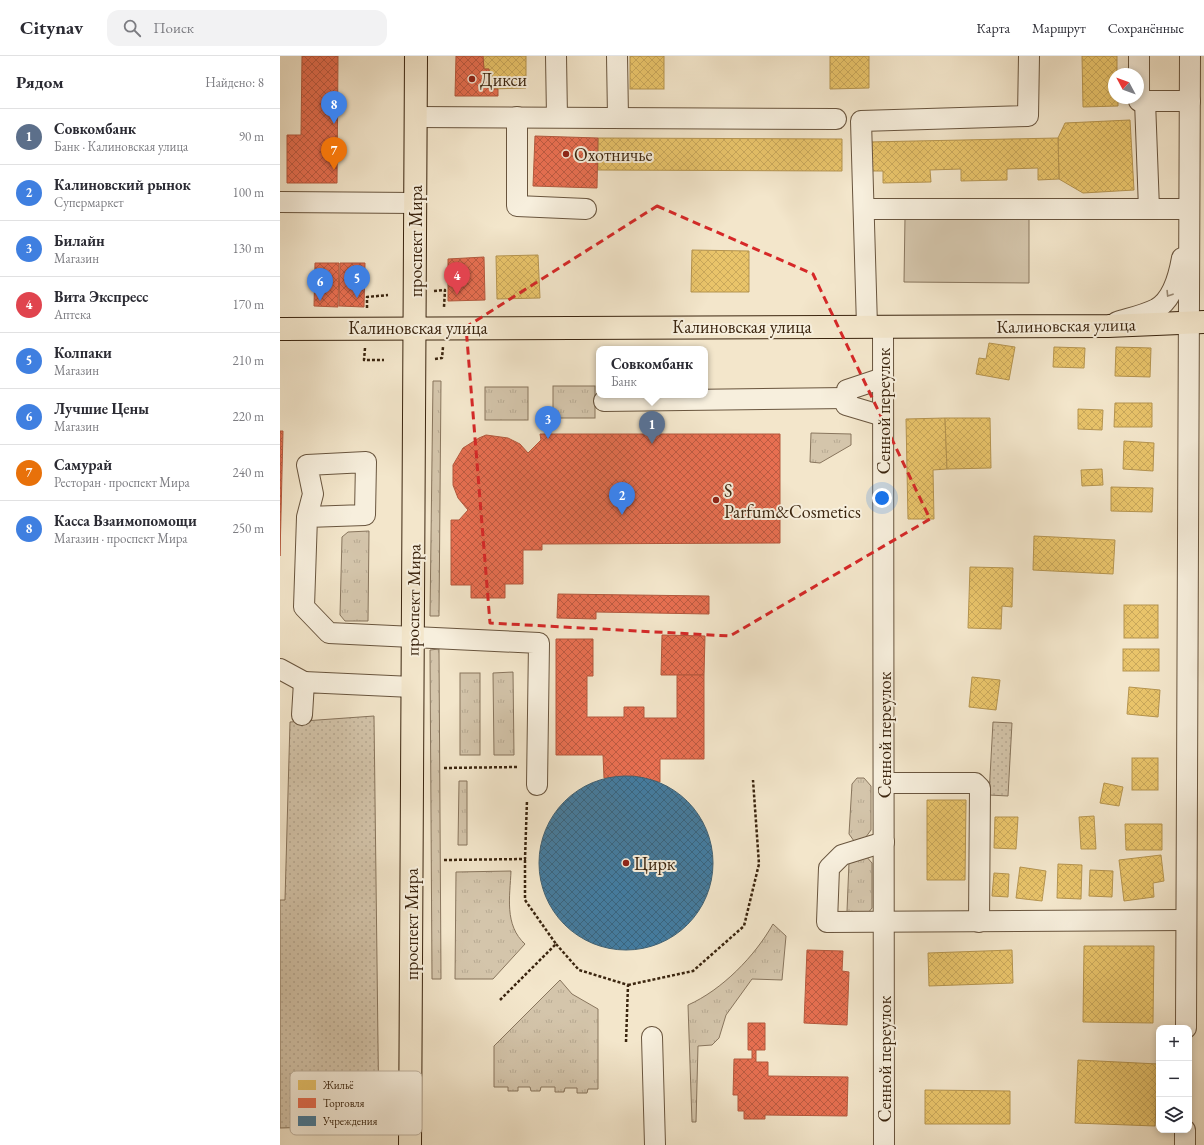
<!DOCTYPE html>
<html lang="ru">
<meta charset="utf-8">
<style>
:root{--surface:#fff;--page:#f2f2f3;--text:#2b2b33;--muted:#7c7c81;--line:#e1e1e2;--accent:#ea580c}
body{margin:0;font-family:"EB Garamond",serif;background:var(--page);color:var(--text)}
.controls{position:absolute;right:12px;bottom:12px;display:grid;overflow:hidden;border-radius:8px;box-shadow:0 2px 6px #0003}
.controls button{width:36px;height:36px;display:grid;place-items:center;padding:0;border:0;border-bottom:1px solid var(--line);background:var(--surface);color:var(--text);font:20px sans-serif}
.compass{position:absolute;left:828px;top:12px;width:36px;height:36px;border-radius:50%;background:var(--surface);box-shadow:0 2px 6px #0003;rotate:311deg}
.you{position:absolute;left:602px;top:442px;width:14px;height:14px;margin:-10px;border:3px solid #fff;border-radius:50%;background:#1a73e8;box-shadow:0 0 0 6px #1a73e833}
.badge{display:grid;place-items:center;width:26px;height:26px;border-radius:50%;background:var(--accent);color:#fff;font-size:13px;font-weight:700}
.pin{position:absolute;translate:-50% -33px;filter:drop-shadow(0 1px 2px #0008)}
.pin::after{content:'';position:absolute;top:21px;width:14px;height:12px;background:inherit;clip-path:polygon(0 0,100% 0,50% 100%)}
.popup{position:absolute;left:316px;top:290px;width:112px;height:52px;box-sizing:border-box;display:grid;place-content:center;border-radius:8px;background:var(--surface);filter:drop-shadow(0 1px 3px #0005);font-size:13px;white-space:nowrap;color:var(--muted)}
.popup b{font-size:15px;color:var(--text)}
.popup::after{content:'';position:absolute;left:50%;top:100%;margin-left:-8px;border:8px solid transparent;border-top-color:var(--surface)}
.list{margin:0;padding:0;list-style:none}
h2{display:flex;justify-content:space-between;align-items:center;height:52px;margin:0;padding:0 16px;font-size:17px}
h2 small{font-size:13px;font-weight:400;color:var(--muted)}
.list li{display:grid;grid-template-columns:26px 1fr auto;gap:12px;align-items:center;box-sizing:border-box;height:56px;padding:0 16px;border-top:1px solid var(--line)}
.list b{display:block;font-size:15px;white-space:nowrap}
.list p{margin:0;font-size:13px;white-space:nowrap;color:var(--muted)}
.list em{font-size:13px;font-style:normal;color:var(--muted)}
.icon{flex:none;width:22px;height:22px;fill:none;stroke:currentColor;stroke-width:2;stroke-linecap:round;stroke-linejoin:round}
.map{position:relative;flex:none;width:924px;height:1089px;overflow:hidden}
header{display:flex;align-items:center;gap:24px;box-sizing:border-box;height:56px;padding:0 20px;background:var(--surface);border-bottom:1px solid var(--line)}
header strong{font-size:19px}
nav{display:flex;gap:22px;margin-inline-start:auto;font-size:14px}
.search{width:280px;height:36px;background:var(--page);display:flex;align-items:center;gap:10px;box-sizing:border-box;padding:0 14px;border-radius:12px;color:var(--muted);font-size:15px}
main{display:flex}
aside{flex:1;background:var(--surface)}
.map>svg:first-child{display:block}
</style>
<header>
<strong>Citynav</strong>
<div class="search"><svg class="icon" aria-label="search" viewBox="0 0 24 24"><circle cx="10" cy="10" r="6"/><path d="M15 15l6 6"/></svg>Поиск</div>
<nav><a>Карта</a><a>Маршрут</a><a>Сохранённые</a></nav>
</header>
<main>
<aside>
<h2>Рядом<small>Найдено: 8</small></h2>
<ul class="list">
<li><span class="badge" style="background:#5c6f8a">1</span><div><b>Совкомбанк</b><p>Банк · Калиновская улица</p></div><em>90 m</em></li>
<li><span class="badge" style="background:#3f7fe0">2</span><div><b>Калиновский рынок</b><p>Супермаркет</p></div><em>100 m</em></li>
<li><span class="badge" style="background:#3f7fe0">3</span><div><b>Билайн</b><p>Магазин</p></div><em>130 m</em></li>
<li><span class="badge" style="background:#e0444e">4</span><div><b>Вита Экспресс</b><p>Аптека</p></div><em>170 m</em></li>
<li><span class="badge" style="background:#3f7fe0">5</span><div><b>Колпаки</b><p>Магазин</p></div><em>210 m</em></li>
<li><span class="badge" style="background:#3f7fe0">6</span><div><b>Лучшие Цены</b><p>Магазин</p></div><em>220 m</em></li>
<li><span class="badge" style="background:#e8710a">7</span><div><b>Самурай</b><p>Ресторан · проспект Мира</p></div><em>240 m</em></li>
<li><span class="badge" style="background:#3f7fe0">8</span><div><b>Касса Взаимопомощи</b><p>Магазин · проспект Мира</p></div><em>250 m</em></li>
</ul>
</aside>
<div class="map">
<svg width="924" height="1089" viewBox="0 0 924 1089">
<defs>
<pattern id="grass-tufts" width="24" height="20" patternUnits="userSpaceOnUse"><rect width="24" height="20" fill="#d4c5ab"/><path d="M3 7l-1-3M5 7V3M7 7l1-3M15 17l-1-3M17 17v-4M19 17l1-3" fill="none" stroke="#b7a992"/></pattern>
<pattern id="park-dots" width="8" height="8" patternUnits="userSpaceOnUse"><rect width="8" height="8" fill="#d4c5ab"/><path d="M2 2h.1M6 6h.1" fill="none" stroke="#b7a992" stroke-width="1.8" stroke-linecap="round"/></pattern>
<pattern id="homes-cross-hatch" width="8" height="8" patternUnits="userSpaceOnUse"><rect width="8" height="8" fill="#e9c46a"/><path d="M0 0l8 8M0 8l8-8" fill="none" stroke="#c9a85b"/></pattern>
<pattern id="shops-cross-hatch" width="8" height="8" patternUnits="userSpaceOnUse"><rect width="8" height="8" fill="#e76f51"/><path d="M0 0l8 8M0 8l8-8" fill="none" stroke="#bc5b42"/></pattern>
<pattern id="public-cross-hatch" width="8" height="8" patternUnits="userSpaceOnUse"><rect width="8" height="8" fill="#457b9d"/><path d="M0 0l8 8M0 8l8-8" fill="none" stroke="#3b657e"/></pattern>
</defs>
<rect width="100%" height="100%" fill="#f3e6cb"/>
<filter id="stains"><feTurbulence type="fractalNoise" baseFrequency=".005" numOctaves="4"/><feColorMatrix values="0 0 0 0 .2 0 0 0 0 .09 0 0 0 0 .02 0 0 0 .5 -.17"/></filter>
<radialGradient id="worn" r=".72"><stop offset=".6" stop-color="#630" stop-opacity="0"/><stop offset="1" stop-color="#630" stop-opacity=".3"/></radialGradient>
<!-- grass -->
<g fill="url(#grass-tufts)" stroke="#88755d">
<polygon points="153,325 161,325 159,560 150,560"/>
<rect x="273" y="330" width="42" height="32"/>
<rect x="205" y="331" width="43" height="33"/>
<polygon points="531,377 571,378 571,389 540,407 530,406"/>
<polygon points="89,475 88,565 65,565 60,559 62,481 68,476"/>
<polygon points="159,593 161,923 152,923 150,594"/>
<polygon points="233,616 234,699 214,699 213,617"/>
<rect x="180" y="617" width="20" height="82"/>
<polygon points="577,722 584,722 591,730 591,774 583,785 574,785 569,778 572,728"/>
<polygon points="179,725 187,725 187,789 178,789"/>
<polygon points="585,799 592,807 592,852 584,862 575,863 567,855 569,806"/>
<path d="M231 815C230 840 224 869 245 888L213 923H175L176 816Z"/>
<path d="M493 868 506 880 502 924 472 923 446 959 439 982 432 989 418 990 416 1066H412L408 949C442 934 475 900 493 868Z"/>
<polygon points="280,924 292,938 318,953 318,1033 308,1033 307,1037 297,1037 297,1032 285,1032 284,1036 275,1036 275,1031 261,1031 260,1035 251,1035 250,1031 238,1031 238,1035 228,1035 228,1031 214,1031 214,990"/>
</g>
<!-- park -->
<g fill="url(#park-dots)" stroke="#88755d">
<polygon points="94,660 99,1069 0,1072 0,844 5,844 10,666"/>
<polygon points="713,666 732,667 728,740 709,739"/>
</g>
<!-- pitch -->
<polygon fill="#d4c5ab" stroke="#88755d" points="625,161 749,161 749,227 624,226"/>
<!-- homes -->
<g fill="url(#homes-cross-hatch)" stroke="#b5944f">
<polygon points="203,0 246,0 246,32 210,33 209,13 204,13"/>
<rect x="350" y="0" width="34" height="33"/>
<polygon points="550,0 589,0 589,32 550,33"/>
<polygon points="802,0 837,0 837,18 834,18 834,42 838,42 838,50 803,51"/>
<polygon points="850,64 854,134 803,137 779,123 778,82 785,67"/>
<polygon points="318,82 562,83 562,115 318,114"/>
<polygon points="778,82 779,123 758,124 758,112 727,113 727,124 681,125 681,113 650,114 651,126 603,127 603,115 588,115 588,86"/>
<polygon points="412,194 469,195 469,236 411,236"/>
<polygon points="258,199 260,242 217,243 216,200"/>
<polygon points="709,287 735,291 729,324 696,318 699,302 706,303"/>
<polygon points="774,291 805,292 804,312 773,311"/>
<polygon points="836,291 871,292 870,321 835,320"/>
<polygon points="835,347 872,347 872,371 834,371"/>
<polygon points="798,353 823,354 822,374 798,373"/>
<polygon points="665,362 667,413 653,414 654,463 628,463 626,363"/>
<polygon points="665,362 710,362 711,412 667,413"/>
<polygon points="844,385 874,387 873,415 843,413"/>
<polygon points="822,413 823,429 802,430 801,414"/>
<polygon points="831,431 873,432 872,456 831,455"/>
<polygon points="754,480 835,484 833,518 753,514"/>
<polygon points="690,511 733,512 732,551 722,550 721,573 688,572"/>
<rect x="844" y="549" width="34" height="33"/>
<rect x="843" y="593" width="36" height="22"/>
<polygon points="692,621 720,624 716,654 689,651"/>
<polygon points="849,631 880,634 878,661 847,658"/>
<rect x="852" y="702" width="26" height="32"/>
<polygon points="824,727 843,731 839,750 820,747"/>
<polygon points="647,744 686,744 685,824 647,824"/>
<polygon points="814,760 816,793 801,793 799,761"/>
<polygon points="715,761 738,761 736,793 714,792"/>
<polygon points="845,768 882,768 882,794 846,794"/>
<polygon points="881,799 884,825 873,827 874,841 844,845 839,804"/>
<polygon points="778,808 802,809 801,843 777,842"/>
<polygon points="740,811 766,815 762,845 736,842"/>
<polygon points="810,814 833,815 832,841 809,840"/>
<polygon points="714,817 729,818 728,841 712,840"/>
<polygon points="804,890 874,890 873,967 803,966"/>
<polygon points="732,894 733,927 649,930 648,897"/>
<polygon points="798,1004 878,1008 875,1070 795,1067"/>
<polygon points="645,1034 730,1035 730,1068 645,1068"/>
</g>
<!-- shops -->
<g fill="url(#shops-cross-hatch)" stroke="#b3593d">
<polygon points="22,0 58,0 57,127 7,127 7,79 21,79"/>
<polygon points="176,0 203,0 204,13 209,13 210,33 218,33 218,40 175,40"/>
<polygon points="255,80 318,82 317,132 253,130"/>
<polygon points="204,201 205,244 168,245 168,203"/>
<polygon points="35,207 59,207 58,251 34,250"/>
<polygon points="60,207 85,207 84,251 59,250"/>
<polygon points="0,375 3,375 0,500"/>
<polygon points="260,378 500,378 500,487 262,488 262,494 243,494 243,528 225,528 225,542 191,542 191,529 171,529 171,464 179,464 188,454 178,442 173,429 173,409 183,392 199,382 206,379 228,382 240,388 248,397 261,384"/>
<polygon points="278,538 429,540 429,558 316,556 316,563 277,562"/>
<polygon points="382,579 425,580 424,619 381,619"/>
<polygon points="276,583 313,583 313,620 307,620 307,661 344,661 344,651 364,651 364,662 397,662 397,619 424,619 424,703 380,703 380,726 354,720 324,722 323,699 276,699"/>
<polygon points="527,894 563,895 562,915 569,916 567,969 524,967"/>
<polygon points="468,967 485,967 485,994 476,994 476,1006 488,1006 488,1020 568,1021 567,1060 485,1059 485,1063 464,1063 464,1055 458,1055 458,1039 453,1039 454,1003 472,1003 472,994 468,994"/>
</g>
<!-- public -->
<circle fill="url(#public-cross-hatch)" stroke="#426172" cx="346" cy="807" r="87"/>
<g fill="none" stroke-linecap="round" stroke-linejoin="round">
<defs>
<g id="minor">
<polyline points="276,0 277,61"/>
<polyline points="337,0 338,61"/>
<polyline points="859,0 859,45 910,45"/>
<polyline points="865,45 869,153"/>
<polyline points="135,61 556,63"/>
<polyline points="237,61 237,150 306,153"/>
<polyline points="0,146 136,147"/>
<polyline points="584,153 908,153"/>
<path d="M837 266C850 262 864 259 876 253 893 244 899 219 902 202"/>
<polyline points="587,270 581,65 748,60 749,0"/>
<polyline points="603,270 604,1089"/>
<polyline points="603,322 567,334 566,349 603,360"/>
<polyline points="324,345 567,342"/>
<polyline points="27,461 33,438 27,409 86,406 85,459 27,461 24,551 49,577 259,587 257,729"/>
<polyline points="0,613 24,626"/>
<polyline points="22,659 24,626 132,631"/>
<polyline points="604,727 695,727 700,732 699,866"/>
<polyline points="604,786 562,799 549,812 547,866 906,864"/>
<polyline points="906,972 910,0"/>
<polyline points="372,981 375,1089"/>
<polyline points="905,1089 905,1074"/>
</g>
<g id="major">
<polyline points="0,273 828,270 924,266"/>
<polyline points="130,1089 136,0"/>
</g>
</defs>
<!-- minor casing -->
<use href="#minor" stroke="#69553e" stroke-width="22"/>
<!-- major casing -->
<use href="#major" stroke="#3b250f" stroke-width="24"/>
<!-- path -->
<g stroke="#3b250f" stroke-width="2.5" stroke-dasharray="3 2" stroke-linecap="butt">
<polyline points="154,235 165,234 164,251"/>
<polyline points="87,252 87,241 108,239"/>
<polyline points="85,292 84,304 104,304"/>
<polyline points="155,303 162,302 163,291"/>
<polyline points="164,712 238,711"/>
<polyline points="164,804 245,803 247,744"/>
<polyline points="276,888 299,914 348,929 346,986"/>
<polyline points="348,929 413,915 464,870 479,808 473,724"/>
<polyline points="220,944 276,888 245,844 245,803"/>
</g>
<!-- minor -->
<use href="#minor" stroke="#f7efdd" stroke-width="20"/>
<!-- major -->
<use href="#major" stroke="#f3e6cb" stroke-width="22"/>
</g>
<!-- one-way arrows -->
<defs><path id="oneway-chevron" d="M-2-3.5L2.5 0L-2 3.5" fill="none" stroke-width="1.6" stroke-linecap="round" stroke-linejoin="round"/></defs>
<use stroke="#998a76" href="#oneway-chevron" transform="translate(889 238) rotate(122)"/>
<!-- marked area -->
<path fill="none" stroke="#d62828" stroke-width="3" stroke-dasharray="8 5" stroke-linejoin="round" d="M377 150 533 218 650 463 450 580 210 567 186 271Z"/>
<!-- markers -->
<g fill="#8f2418" stroke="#f7efdd" stroke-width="1.5">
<circle cx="192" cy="23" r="4"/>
<circle cx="286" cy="98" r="4"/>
<circle cx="436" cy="444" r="4"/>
<circle cx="346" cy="807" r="4"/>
</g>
<g text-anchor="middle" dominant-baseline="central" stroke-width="4" stroke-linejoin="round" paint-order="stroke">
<!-- poi labels -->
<g font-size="18" fill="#3b250f" stroke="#f7efdd" text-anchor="start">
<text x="200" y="23">Дикси</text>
<text x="294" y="98">Охотничье</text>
<text x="444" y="434">S<tspan x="444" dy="21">Parfum&amp;Cosmetics</tspan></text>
<text x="354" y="807">Цирк</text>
</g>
<!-- street labels -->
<g font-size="18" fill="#3b250f" stroke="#f7efdd">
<text transform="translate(135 185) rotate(-90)">проспект Мира</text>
<text transform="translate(786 269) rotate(-1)">Калиновская улица</text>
<text x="462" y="270">Калиновская улица</text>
<text x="138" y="271">Калиновская улица</text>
<text transform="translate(603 355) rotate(-90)">Сенной переулок</text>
<text transform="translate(133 544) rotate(-89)">проспект Мира</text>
<text transform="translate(604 679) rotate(-90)">Сенной переулок</text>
<text transform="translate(131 868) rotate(-90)">проспект Мира</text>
<text transform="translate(604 1003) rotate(-90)">Сенной переулок</text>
</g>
</g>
<!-- legend -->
<rect x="10" y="1015" width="132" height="64" rx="6" fill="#f7efdd" stroke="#bfb29f" stroke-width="1"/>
<rect x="18" y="1024" width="18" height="10" fill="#e9c46a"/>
<rect x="18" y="1042" width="18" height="10" fill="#e76f51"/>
<rect x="18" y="1060" width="18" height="10" fill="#457b9d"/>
<g font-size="11" fill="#3b250f">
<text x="43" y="1033">Жильё</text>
<text x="43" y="1051">Торговля</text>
<text x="43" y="1069">Учреждения</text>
</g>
<rect width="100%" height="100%" filter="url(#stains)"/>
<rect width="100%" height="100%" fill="url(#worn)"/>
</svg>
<div class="controls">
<button>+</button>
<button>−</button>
<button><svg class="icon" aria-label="layers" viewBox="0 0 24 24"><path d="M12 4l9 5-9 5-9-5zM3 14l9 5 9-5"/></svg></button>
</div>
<svg class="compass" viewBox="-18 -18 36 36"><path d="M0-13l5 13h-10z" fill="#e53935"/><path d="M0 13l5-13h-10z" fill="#7c7c81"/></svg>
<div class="you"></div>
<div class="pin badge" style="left:372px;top:388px;background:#5c6f8a">1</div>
<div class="popup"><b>Совкомбанк</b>Банк</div>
<div class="pin badge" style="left:342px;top:459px;background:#3f7fe0">2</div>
<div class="pin badge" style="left:268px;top:383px;background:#3f7fe0">3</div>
<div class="pin badge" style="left:177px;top:239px;background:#e0444e">4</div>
<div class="pin badge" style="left:77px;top:242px;background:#3f7fe0">5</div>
<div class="pin badge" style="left:40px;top:245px;background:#3f7fe0">6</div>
<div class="pin badge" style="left:54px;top:114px;background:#e8710a">7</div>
<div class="pin badge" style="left:54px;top:68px;background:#3f7fe0">8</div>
</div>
</main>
